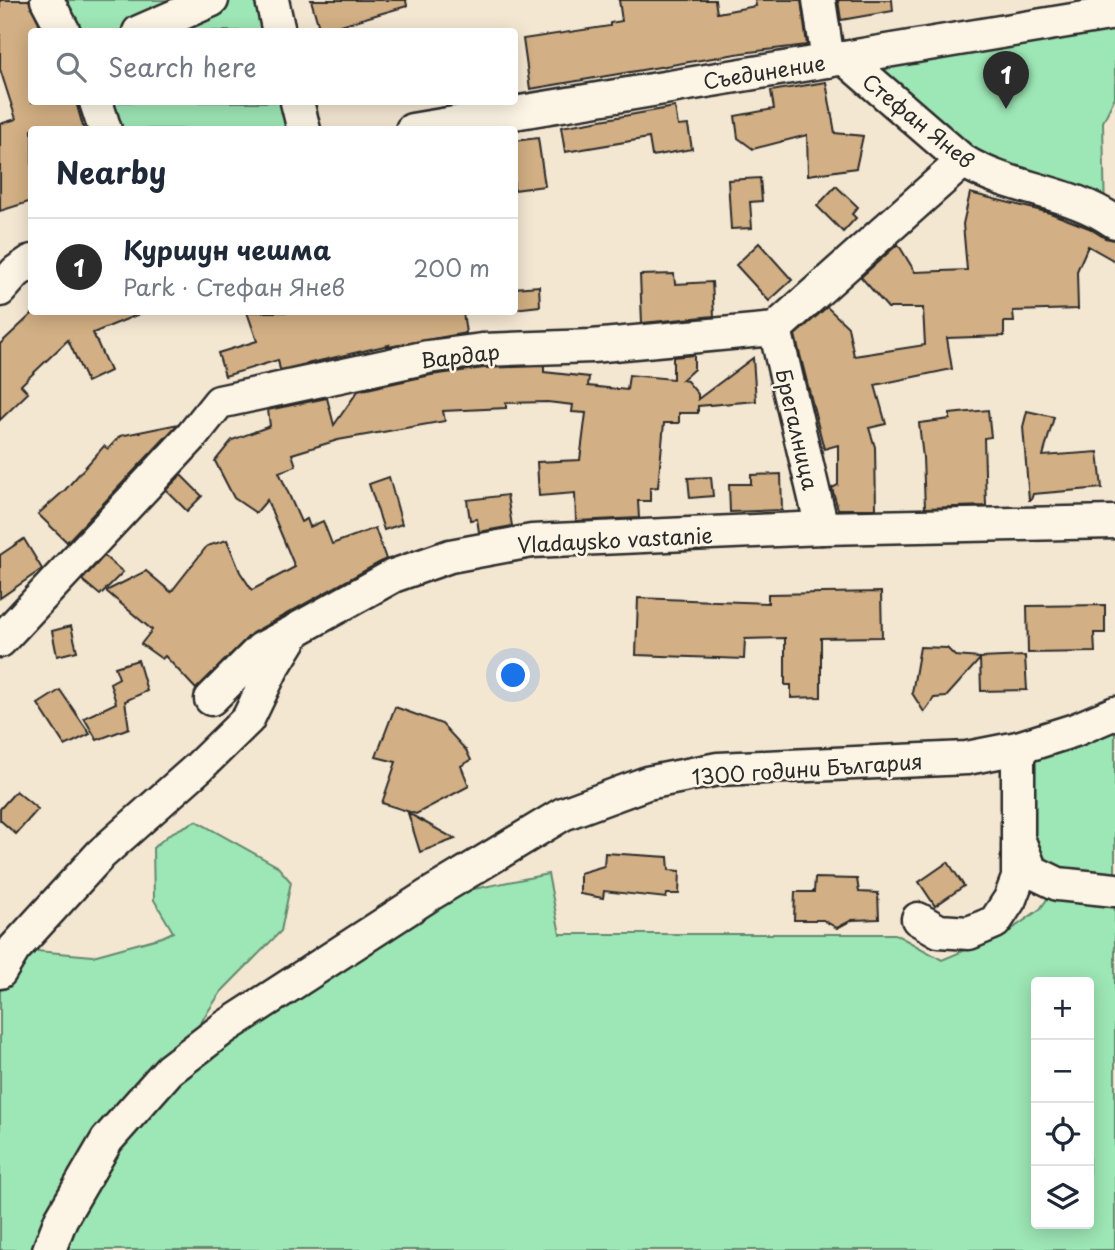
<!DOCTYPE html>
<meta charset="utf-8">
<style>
:root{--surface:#fff;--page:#f2f2f3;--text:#1f2937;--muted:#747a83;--line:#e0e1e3;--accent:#2b2b2b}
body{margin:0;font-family:"Playpen Sans",sans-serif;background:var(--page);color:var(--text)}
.controls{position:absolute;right:21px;bottom:21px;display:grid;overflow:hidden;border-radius:7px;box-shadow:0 4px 18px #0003}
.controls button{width:63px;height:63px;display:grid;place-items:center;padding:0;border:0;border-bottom:2px solid var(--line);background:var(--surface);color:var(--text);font:35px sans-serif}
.you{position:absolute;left:514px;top:676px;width:24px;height:24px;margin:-18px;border:5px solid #fff;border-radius:50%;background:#1a73e8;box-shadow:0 0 0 10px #1a73e833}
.badge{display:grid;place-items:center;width:46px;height:46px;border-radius:50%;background:var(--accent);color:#fff;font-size:23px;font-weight:700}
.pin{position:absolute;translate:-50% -58px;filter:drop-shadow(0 2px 4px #0008)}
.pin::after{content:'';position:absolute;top:37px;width:24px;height:21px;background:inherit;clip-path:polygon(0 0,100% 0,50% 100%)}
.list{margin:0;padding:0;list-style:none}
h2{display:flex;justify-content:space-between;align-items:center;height:91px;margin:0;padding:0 28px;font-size:30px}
h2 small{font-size:23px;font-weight:400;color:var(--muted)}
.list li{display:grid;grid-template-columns:46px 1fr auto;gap:21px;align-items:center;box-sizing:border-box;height:98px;padding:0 28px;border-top:2px solid var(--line)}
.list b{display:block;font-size:26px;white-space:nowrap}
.list p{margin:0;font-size:23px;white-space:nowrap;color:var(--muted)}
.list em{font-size:23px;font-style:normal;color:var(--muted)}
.icon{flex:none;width:38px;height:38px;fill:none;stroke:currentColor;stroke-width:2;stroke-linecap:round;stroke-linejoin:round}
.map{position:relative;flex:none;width:1115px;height:1250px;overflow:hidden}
.search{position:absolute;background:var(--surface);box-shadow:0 4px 18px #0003;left:28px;top:28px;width:490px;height:77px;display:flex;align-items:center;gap:18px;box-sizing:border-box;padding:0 24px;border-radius:7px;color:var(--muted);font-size:26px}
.panel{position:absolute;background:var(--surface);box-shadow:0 4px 18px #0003;left:28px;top:126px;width:490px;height:189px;border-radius:7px}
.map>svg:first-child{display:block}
</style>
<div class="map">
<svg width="1115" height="1250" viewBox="0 0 1115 1250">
<rect width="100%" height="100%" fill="#f4e7d2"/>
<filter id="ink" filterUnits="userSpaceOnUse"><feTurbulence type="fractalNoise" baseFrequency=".0143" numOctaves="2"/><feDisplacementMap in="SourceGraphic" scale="14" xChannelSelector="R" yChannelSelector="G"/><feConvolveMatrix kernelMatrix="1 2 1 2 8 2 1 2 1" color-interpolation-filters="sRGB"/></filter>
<g filter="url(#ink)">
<!-- green -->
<g fill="#9de6b5" stroke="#648870" stroke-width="2" fill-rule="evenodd">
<polygon points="62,0 262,0 270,31 77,31"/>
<polygon points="1115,27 1115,97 1103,122 1105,215 1013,183 844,58"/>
<polygon points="109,102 288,102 294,129 120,129"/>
<path d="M1115 713V1250H0V972L14 949 93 956 162 937 173 932 154 900 153 848 171 833 196 821 277 866 291 882 281 931 221 992 171 1067 423 912 469 890 548 874 560 934H895L942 960 1008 932 1040 909 1063 877 1034 862 1026 833 1034 754ZM1036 982H1089V1224H1036Z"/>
</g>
<!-- building -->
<g fill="#d2af84" stroke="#2b2b2b" stroke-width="2">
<polygon points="0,0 29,0 43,32 32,32 32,102 76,102 84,130 32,130 32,201 0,211 0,124 16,119 0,69"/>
<polygon points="311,0 406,0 407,6 320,31"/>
<polygon points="619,0 715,0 717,13 756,6 755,0 801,0 807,45 742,53 530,89 523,39 610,26 610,23 622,21"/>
<polygon points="838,0 892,0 893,11 841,20"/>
<polygon points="826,82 835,133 863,136 856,168 808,175 807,135 753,149 738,138 735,116 774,109 771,91"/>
<polygon points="675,107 678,126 688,125 692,149 652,156 649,138 565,152 561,127"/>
<polygon points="538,138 545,186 514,190 514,141"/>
<polygon points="760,178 762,201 750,202 752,228 731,229 728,180"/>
<polygon points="836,186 858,207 852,214 856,218 843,232 817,206"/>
<polygon points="970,193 1050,213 1089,228 1105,238 1115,240 1115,261 1088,246 1077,271 1078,309 1013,311 1014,322 1004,322 1004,336 947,338 952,369 875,385 886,424 869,428 875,447 876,509 838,509 832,488 838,485 838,445 824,449 795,335 827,307 848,327 854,356 925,345 923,308 888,308 861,277 898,244 915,272 967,270 963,224"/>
<polygon points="759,243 792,280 769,301 736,265"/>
<polygon points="674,274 675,284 712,282 714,316 642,323 640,275"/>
<polygon points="539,286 540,306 514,309 514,288"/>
<polygon points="34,312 144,312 93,333 110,371 87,382 68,340 21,385 28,393 0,420 0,344"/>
<polygon points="247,312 463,312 466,333 388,347 389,345 280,370 278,360 225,376 218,353 257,341"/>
<polygon points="694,355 694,369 682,380 687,381 698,394 698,399 753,358 756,401 698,406 698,413 679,413 679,423 664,423 658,487 650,488 650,501 638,501 639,518 576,521 575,493 539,496 537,462 580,460 586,413 572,412 573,405 547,402 506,403 506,408 443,411 445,421 338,440 292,454 296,466 279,472 301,522 307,519 310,527 323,521 332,544 375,528 386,559 252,633 196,689 165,656 162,659 141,644 152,630 106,591 146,571 171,592 207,546 227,540 240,572 252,590 295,567 267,500 256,513 234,498 215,461 232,440 270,426 268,410 327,398 334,425 358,391 431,375 484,368 544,366 544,372 589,377 588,386 627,390 629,375 673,379 673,357"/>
<polygon points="988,410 991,437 984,438 986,506 925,508 923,458 919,423 950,419 950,414"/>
<polygon points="1027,411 1054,417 1043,456 1098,452 1102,488 1033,494 1031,500 1029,500 1023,427"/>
<polygon points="178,424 67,542 38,514 65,490 104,446 108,449 120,436"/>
<polygon points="781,474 782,510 730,512 729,484 751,484 751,475"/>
<polygon points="181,475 202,496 187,511 166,490"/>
<polygon points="389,477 402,524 384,530 369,484"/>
<polygon points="711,477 713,496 690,498 688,478"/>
<polygon points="507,495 512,526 479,532 477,519 470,520 467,500"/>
<polygon points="24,539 42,569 0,598 0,555"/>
<polygon points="104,556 123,572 100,595 82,580"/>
<polygon points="881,592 882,637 821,638 821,697 791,698 791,685 785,685 785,638 745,639 744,659 636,655 638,598 768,603 768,594"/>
<polygon points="1105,605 1105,633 1094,633 1095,652 1028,653 1027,606"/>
<polygon points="71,626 77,651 57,656 52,631"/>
<polygon points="920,647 947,648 955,656 980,658 1025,656 1027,690 981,691 980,659 946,697 934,698 924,712 912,693"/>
<polygon points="138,660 147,691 125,701 129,728 97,740 84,718 116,703 110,683 119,678 115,667"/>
<polygon points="60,690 90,734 65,746 38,704"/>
<polygon points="395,707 442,724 466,750 471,760 461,766 469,786 416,814 382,803 396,762 376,757"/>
<polygon points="16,791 38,809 16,834 0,820 0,809"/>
<polygon points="408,813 455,839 420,852"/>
<polygon points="605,853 668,857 669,870 680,871 679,894 667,894 666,898 604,891 603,898 580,894 580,873 604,866"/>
<polygon points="948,862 964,886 935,906 919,882"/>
<polygon points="815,878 857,879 859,892 878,893 879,919 852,920 837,928 823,920 794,920 795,892 814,892"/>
</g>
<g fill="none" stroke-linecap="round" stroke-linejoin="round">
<defs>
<g id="minor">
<polyline points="47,0 64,32"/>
<polyline points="272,0 279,32"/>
<polyline points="819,0 828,61"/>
<polyline points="139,32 212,0"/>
<path d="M844 58 963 161C1010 190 1070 190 1115 222"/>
<polyline points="96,102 105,130"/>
<polyline points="297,102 304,130"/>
<polyline points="412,130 1115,13"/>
<polyline points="0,290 16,272 32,261"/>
<polyline points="775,329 822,528"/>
<polyline points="0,641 191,437 219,402 428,357 482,350 592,346 775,329 963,161"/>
<polyline points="211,699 261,649 289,634"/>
<polyline points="1018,748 1018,838 1031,871 1058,884 1115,890"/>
<polyline points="918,919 939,931 969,933 995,922 1010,899 1018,878 1018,843"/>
<polyline points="0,972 14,949 101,854 199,767 248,719 272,669 296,630 393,576 450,556 532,541 822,528 1115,522"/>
<polyline points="49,1250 61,1219 107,1140 169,1070 224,1028 429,895 563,814 647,783 718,769 967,758 1018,748 1075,730 1115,713"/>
</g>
</defs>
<!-- minor casing -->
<use href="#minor" stroke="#2b2b2b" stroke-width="37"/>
<!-- minor -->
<use href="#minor" stroke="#fcf5e5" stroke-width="32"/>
</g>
</g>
<g text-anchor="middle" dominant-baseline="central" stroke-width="5" stroke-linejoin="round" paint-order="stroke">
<!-- street labels -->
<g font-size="21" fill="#2b2b2b" stroke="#fcf5e5">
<text transform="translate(764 71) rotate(-9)">Съединение</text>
<text transform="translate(919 120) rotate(39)">Стефан Янев</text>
<text transform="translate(460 355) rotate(-7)">Вардар</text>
<text transform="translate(798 429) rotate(77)">Брегалница</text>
<text transform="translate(615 539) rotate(-3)">Vladaysko vastanie</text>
<text transform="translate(807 768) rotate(-4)">1300 години България</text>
</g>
</g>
</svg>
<div class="controls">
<button>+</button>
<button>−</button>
<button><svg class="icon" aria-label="locate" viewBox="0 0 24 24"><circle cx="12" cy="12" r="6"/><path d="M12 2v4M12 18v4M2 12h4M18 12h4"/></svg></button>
<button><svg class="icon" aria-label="layers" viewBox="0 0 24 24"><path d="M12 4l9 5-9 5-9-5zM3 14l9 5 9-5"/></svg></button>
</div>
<div class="you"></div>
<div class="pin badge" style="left:1006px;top:109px">1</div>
<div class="search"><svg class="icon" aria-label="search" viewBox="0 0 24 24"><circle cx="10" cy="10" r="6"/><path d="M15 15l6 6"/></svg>Search here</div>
<section class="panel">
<h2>Nearby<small></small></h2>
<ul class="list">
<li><span class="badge">1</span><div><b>Куршун чешма</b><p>Park · Стефан Янев</p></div><em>200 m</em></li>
</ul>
</section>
</div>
